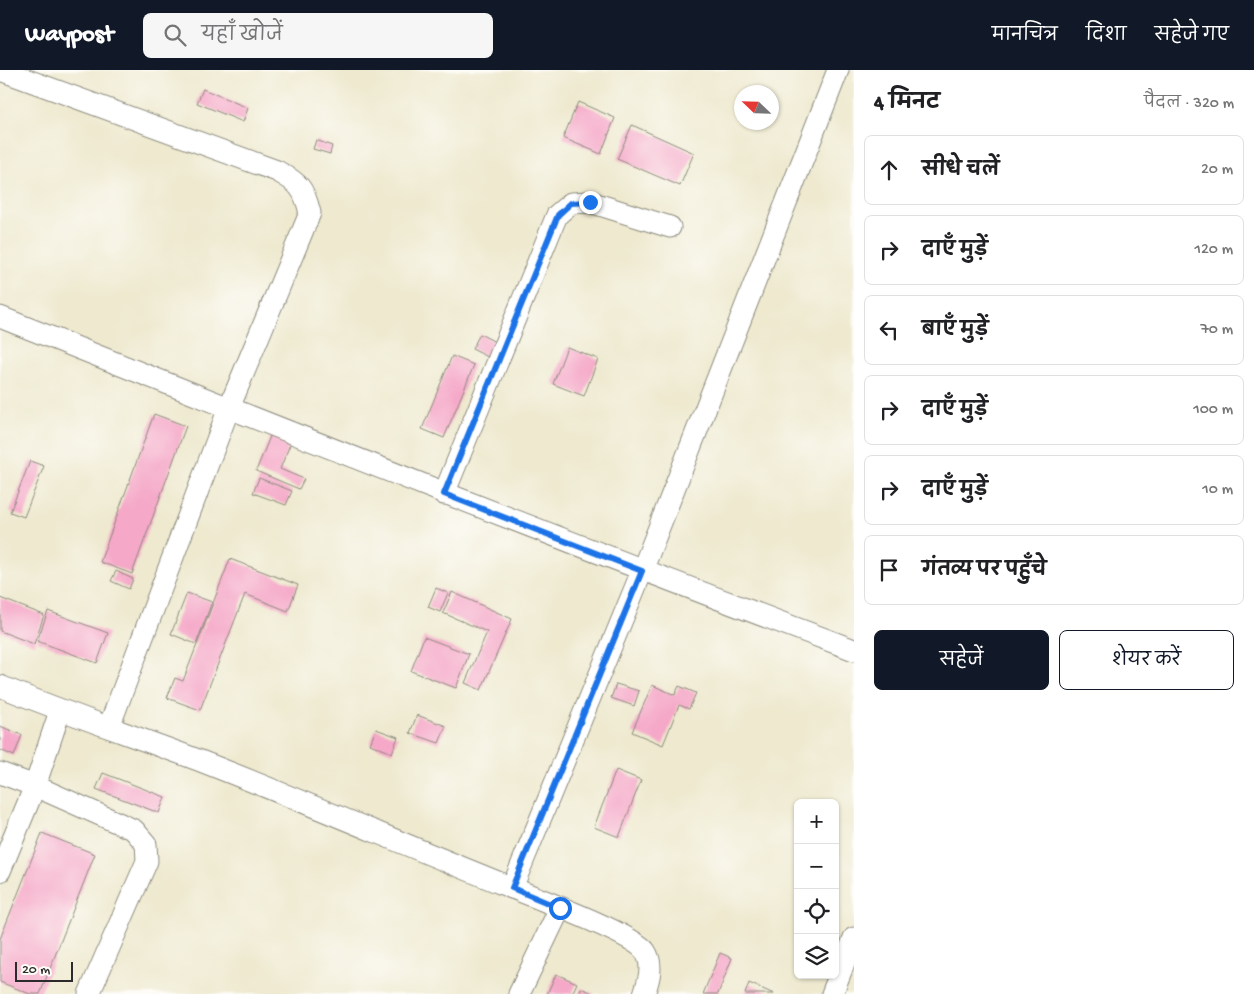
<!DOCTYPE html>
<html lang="hi">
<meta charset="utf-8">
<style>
:root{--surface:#fff;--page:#f6f6f6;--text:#202124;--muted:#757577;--line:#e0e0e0;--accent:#111827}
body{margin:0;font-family:"Gochi Hand","Playpen Sans Deva",sans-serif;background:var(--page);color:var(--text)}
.controls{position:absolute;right:15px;bottom:15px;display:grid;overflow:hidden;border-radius:8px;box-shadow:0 1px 4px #0004}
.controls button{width:45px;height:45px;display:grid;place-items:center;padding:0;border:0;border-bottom:1px solid var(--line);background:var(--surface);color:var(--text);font:25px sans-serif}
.compass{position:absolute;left:734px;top:15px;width:45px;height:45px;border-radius:50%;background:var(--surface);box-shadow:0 1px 4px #0004;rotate:293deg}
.scale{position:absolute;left:15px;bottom:12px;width:58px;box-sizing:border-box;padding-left:5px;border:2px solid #2b2b2b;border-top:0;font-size:14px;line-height:18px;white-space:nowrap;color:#2b2b2b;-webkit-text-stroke:4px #fdfcf7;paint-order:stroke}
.stop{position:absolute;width:15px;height:15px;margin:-11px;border:4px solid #1a73e8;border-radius:50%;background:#fff}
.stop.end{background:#1a73e8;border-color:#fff;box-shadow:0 1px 5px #0008}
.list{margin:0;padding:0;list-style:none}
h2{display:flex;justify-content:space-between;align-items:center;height:65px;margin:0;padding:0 20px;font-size:21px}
h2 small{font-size:16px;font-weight:400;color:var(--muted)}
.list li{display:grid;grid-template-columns:32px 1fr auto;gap:15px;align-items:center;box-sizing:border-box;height:70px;margin:0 10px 10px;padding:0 10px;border:1px solid var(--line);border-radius:8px}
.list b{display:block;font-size:19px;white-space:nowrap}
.list em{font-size:16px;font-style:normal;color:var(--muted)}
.actions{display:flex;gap:10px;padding:15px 20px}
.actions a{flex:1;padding:11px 0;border:1px solid var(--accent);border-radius:8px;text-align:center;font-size:18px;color:var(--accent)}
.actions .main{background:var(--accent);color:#fff}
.icon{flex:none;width:28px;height:28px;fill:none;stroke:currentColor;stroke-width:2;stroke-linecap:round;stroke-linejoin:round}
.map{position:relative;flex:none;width:854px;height:924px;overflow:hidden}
header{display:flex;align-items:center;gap:30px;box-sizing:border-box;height:70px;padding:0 25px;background:var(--accent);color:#fff}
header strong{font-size:24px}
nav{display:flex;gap:28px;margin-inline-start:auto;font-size:18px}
.search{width:350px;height:45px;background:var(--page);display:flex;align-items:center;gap:12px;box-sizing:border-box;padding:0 18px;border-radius:8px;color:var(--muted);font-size:19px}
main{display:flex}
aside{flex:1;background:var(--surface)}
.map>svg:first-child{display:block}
</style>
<header>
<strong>Waypost</strong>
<div class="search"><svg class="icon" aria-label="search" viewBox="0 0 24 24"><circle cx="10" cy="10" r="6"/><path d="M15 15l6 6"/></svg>यहाँ खोजें</div>
<nav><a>मानचित्र</a><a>दिशा</a><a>सहेजे गए</a></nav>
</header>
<main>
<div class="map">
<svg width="854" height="924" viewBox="0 0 854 924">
<rect width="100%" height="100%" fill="#fdfcf7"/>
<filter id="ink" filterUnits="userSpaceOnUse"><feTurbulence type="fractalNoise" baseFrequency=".02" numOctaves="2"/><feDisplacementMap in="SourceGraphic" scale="10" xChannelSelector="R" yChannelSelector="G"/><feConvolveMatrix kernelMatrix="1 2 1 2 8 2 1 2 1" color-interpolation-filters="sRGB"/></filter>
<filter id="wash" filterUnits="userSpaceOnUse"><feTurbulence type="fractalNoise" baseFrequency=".0096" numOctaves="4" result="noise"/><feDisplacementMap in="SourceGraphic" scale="20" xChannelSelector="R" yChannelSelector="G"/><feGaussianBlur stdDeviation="1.12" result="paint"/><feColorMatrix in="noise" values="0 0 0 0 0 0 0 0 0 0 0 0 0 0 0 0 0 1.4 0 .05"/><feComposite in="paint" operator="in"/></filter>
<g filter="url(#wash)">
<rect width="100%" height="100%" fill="#eee9cf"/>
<g id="blocks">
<!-- building -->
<g fill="#f5a8c8">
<polygon points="203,19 248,38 243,52 197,33"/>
<polygon points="578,32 615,48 601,84 563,68"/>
<polygon points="632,55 694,83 680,116 617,89"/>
<polygon points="316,70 332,76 330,84 313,79"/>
<polygon points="480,264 501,275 494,290 472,279"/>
<polygon points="567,277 598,289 584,326 553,314"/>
<polygon points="452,286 474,295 444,368 422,359"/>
<polygon points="154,344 186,356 132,504 100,492"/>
<polygon points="271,364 291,372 280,399 304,409 299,419 256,401"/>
<polygon points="30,391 44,396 24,447 10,442"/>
<polygon points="259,408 292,421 286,435 253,423"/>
<polygon points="230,489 298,515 288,541 245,524 200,640 167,628 175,608 183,611"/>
<polygon points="116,501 133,509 129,519 111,511"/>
<polygon points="436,518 448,523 440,542 428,537"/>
<polygon points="452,522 512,549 481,620 465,613 487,562 443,543"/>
<polygon points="187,523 212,532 196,574 171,564"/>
<polygon points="0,528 44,545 34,574 0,561"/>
<polygon points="48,541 108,563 97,593 37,571"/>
<polygon points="424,567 469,584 456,618 411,601"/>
<polygon points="616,614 639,621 634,636 611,628"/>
<polygon points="652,615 675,625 679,616 696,623 689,639 679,635 663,675 632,662"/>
<polygon points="417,645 446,656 439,673 410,663"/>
<polygon points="0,656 22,665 14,686 0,680"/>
<polygon points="376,659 398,667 392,683 370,674"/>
<polygon points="616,700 641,710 619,767 594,757"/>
<polygon points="103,703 165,727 159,743 96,719"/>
<polygon points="42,763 95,784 40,924 30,924 0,912 0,869"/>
<polygon points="720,883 732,888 718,924 703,924"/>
<polygon points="556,904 577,913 572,924 547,924"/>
<polygon points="749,913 774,924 745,924"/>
<polygon points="581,918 595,924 579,924"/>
</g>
</g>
</g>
<g filter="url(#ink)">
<use href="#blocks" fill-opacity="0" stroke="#8c8a7d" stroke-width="1"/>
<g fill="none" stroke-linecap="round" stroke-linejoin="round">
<defs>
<g id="minor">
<path d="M0 0 277 101C299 113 304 118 310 143L229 338 109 657"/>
<path d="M0 247C284 360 568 473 854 580"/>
<polyline points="444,424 557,145 571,133 590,132 670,157"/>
<path d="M0 616C65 643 132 665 198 690 301 730 403 774 505 815 529 825 634 864 645 881 654 894 649 910 644 924"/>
<polyline points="0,703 35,716 134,760 146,774 147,791 89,924"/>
<polyline points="0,801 35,716 60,641"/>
<polyline points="512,818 642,501 838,0"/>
<polyline points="519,924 560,838"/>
<polyline points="832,924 854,868"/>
</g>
</defs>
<!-- minor casing -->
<use href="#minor" stroke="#8c8a7d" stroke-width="23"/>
<!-- minor -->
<use href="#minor" stroke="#fff" stroke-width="21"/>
</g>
</g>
<g fill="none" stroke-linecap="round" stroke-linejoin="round" filter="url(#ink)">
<!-- route -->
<polyline stroke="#1a73e8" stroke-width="6" points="560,838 512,818 642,501 444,424 558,145 571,133 590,132"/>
</g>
</svg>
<div class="controls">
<button>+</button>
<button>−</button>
<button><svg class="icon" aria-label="locate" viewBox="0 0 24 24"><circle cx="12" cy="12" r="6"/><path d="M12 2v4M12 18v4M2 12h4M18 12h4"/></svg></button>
<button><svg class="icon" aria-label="layers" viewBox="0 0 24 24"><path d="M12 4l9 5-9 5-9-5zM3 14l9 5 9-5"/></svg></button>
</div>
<svg class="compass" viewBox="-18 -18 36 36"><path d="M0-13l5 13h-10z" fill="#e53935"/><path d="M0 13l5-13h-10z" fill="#757577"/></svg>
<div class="scale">20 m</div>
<div class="stop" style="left:560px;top:838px"></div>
<div class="stop end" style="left:590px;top:132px"></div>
</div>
<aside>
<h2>4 मिनट<small>पैदल · 320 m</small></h2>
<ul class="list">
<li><svg class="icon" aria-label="ahead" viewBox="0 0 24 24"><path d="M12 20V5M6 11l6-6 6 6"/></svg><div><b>सीधे चलें</b></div><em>20 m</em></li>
<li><svg class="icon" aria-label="right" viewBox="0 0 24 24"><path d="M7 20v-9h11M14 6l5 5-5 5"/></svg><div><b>दाएँ मुड़ें</b></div><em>120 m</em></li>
<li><svg class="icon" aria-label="left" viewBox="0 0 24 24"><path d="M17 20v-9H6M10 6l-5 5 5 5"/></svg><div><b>बाएँ मुड़ें</b></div><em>70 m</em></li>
<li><svg class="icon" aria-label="right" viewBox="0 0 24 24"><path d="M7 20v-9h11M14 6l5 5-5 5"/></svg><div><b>दाएँ मुड़ें</b></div><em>100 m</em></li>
<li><svg class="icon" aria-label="right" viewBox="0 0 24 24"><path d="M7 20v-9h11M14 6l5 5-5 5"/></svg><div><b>दाएँ मुड़ें</b></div><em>10 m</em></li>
<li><svg class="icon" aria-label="arrive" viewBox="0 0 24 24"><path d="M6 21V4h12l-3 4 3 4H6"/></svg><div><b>गंतव्य पर पहुँचे</b></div></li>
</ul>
<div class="actions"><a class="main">सहेजें</a><a>शेयर करें</a></div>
</aside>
</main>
